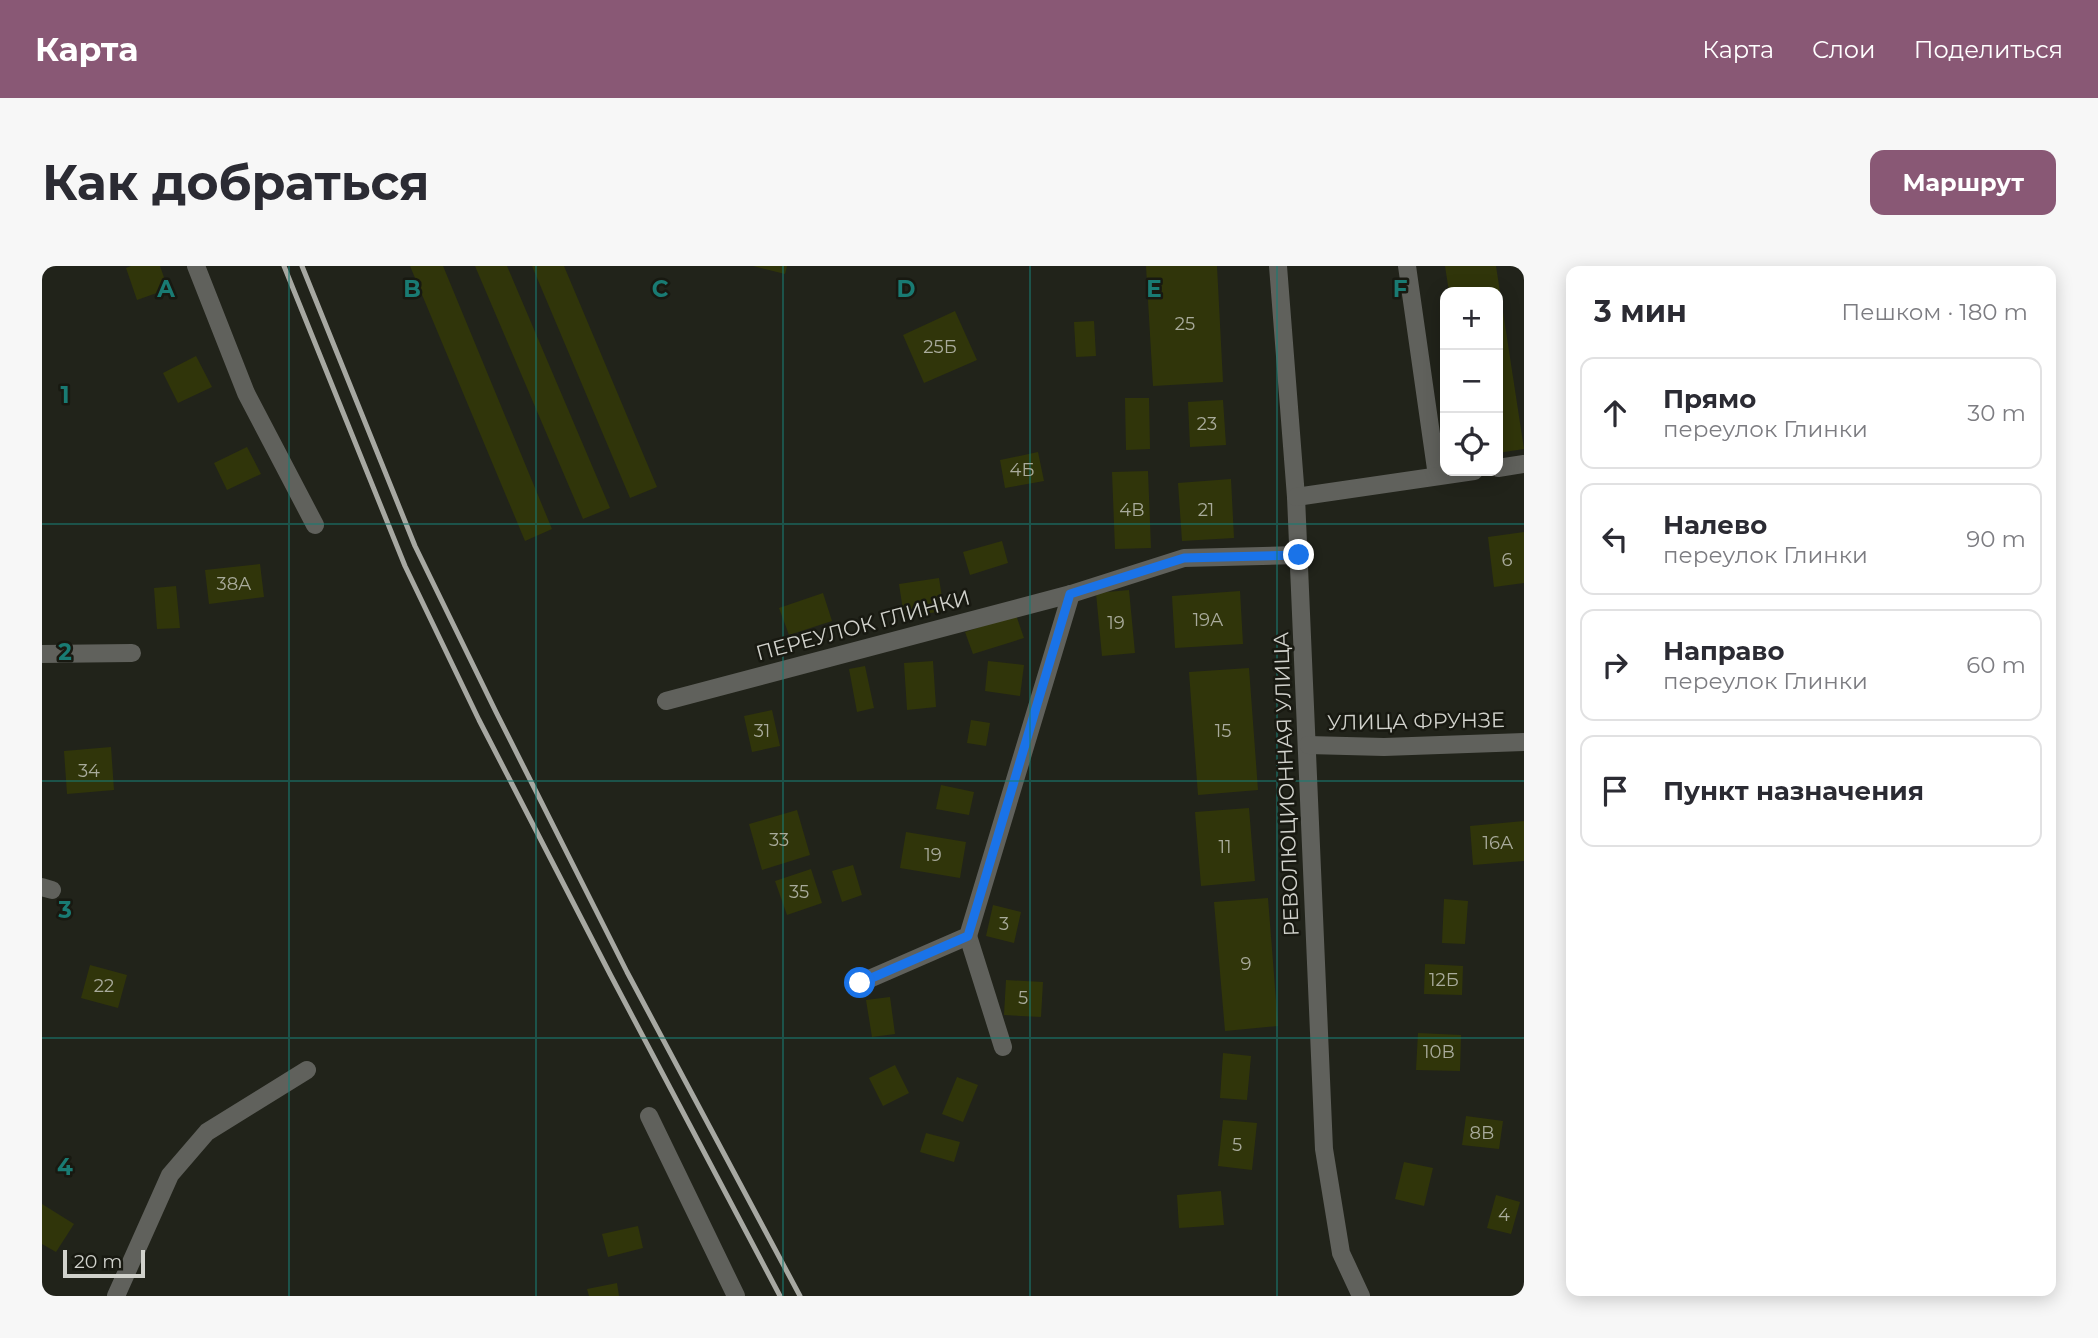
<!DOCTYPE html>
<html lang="ru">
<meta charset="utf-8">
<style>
:root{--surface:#fff;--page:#f7f7f7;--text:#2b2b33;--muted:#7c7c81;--line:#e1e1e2;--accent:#895875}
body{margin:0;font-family:Montserrat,sans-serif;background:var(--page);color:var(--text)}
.controls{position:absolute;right:21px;top:21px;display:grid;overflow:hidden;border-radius:14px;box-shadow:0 4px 18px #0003}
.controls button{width:63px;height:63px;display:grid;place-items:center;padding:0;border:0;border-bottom:2px solid var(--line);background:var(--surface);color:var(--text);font:35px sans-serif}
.scale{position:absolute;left:21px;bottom:18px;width:82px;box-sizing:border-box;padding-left:7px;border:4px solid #d1d2cc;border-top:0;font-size:19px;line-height:24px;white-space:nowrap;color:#d1d2cc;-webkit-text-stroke:5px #181911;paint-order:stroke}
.stop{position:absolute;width:21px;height:21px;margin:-16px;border:5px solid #1a73e8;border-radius:50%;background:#fff}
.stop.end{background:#1a73e8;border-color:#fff;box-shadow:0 2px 7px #0008}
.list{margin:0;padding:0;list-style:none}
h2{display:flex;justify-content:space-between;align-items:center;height:91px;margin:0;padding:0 28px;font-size:30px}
h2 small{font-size:23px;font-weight:400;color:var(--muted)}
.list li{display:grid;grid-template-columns:46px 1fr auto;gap:21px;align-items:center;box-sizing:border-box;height:112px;margin:0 14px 14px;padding:0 14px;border:2px solid var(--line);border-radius:14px}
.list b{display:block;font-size:26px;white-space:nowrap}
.list p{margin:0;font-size:23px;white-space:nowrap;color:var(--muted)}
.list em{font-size:23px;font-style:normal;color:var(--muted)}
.icon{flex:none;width:38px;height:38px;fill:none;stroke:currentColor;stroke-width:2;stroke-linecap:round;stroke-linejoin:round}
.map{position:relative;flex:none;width:1482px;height:1030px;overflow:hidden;border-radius:14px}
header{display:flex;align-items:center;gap:42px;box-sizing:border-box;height:98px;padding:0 35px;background:var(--accent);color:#fff}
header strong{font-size:33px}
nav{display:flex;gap:38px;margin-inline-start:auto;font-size:24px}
.intro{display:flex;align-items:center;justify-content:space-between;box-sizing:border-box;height:168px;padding:0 42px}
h1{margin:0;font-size:49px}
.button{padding:18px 32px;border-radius:14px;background:var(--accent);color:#fff;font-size:24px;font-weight:700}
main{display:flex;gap:42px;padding:0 42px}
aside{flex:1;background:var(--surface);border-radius:14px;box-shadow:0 4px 18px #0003}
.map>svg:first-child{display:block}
</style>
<header>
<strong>Карта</strong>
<nav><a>Карта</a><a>Слои</a><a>Поделиться</a></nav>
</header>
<div class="intro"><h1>Как добраться</h1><a class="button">Маршрут</a></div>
<main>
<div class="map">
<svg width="1482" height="1030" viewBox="0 0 1482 1030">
<rect width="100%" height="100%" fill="#21231a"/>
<!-- building -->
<g fill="#30350a">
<polygon points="89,0 118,0 126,23 95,34 84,2"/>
<polygon points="368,0 401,0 510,263 483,275"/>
<polygon points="433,0 465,0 568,242 541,253"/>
<polygon points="490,0 522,0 615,221 588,232"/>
<polygon points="711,0 745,0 743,8"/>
<polygon points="1104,0 1175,0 1181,116 1111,120"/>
<polygon points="1403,0 1454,0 1482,183 1456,187 1456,26 1407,26"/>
<polygon points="913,45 935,94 882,117 861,69"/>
<polygon points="1052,55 1054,90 1034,91 1032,56"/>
<polygon points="154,90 170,121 136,137 121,107"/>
<polygon points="1083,132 1107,132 1108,183 1084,184"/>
<polygon points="1181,134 1184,179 1148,181 1146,136"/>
<polygon points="205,181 219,208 185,224 172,197"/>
<polygon points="996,186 1002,215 963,222 958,194"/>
<polygon points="1106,205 1109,282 1073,283 1070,206"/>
<polygon points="1189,213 1192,272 1140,275 1136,217"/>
<polygon points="1482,266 1482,317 1452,321 1446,271"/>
<polygon points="960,275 966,297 928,309 921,286"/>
<polygon points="218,298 222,331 167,338 163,304"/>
<polygon points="897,312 902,345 862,351 857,318"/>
<polygon points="134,320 138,362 115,363 112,322"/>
<polygon points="1087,324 1093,387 1060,390 1054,327"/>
<polygon points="1198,325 1201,378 1133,382 1130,330"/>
<polygon points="781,327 790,355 747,369 737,342"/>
<polygon points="974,349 982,372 931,388 923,366"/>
<polygon points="891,395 894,441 865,444 862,397"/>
<polygon points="946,395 982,399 978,430 943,425"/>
<polygon points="823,400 832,442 815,446 807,403"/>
<polygon points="1207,402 1216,524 1156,529 1147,406"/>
<polygon points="730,444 738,480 710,486 702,450"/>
<polygon points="929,454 948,457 944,480 925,477"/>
<polygon points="69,481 72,524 25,528 22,485"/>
<polygon points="899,519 932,526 927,549 894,543"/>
<polygon points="1207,542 1213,615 1159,620 1153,546"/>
<polygon points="755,544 768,589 720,604 707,558"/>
<polygon points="1482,555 1482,595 1431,599 1428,560"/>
<polygon points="864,566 924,576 918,612 858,602"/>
<polygon points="811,599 820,629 800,636 790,605"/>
<polygon points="769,603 780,637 745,649 733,615"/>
<polygon points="1226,632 1236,760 1183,765 1172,636"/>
<polygon points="1402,633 1426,635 1423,678 1400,677"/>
<polygon points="951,639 979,646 972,677 944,670"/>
<polygon points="1383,698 1421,700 1420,729 1382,728"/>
<polygon points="48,699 85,709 76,742 39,732"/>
<polygon points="964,714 1001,716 999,751 962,749"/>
<polygon points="848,731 853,768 830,771 824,734"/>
<polygon points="1376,767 1419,769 1418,805 1374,804"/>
<polygon points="1181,787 1209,790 1205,834 1178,832"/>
<polygon points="853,799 867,827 841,840 827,812"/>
<polygon points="915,811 936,819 921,856 900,848"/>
<polygon points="1424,850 1461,855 1457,883 1420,879"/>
<polygon points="1181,854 1215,857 1210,904 1176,900"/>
<polygon points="884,867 918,876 912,896 878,886"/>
<polygon points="1362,896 1391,902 1382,940 1353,933"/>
<polygon points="1179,925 1182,959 1137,962 1135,929"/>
<polygon points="1454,929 1478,936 1469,968 1445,962"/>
<polygon points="0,938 32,958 14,986 0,978"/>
<polygon points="596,960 601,982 566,991 560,968"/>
<polygon points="575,1017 577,1030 547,1030 545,1023"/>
</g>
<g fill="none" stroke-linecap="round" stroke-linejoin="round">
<!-- minor -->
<g stroke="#60615c" stroke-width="18">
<polyline points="154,0 204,127 273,259"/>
<polyline points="1236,0 1254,231 1282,883 1299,987 1319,1030"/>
<polyline points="1365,0 1395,210"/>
<polyline points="1456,202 1482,198"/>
<polyline points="1254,231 1432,205"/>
<polyline points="0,388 90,387"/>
<polyline points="624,435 1029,328 1142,292 1257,289"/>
<polyline points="1266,479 1342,481 1482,476"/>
<polyline points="0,621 10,624"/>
<polyline points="926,670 961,781"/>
<polyline points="818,717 926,670 1029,328"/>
<polyline points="607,850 694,1030"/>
<polyline points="74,1030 128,909 165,866 265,804"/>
</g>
<!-- rail -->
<g stroke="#a7a8a2" stroke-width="5">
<polyline points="242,0 363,300 437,454 568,708 738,1030"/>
<polyline points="260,0 373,280 454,446 585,706 758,1030"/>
</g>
</g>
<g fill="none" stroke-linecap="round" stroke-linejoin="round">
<!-- route -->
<polyline stroke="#1a73e8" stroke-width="9" points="818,717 926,670 1028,328 1142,292 1257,289"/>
</g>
<!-- grid -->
<path fill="none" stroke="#197b73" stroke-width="2" stroke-opacity="0.55" d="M247 0V1030M494 0V1030M741 0V1030M988 0V1030M1235 0V1030M0 258H1482M0 515H1482M0 772H1482"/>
<g text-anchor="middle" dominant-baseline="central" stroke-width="5" stroke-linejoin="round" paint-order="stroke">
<!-- number labels -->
<g font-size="18" fill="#a9ab9c">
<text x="1143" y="58">25</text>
<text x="898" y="81">25Б</text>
<text x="1165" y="158">23</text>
<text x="980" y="204">4Б</text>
<text x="1090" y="244">4В</text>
<text x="1164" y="244">21</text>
<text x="1465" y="294">6</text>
<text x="192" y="318">38А</text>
<text x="1166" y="354">19А</text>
<text x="1074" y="357">19</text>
<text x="720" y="465">31</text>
<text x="1181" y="465">15</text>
<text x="47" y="505">34</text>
<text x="737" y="574">33</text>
<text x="1456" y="577">16А</text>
<text x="1183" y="581">11</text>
<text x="891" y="589">19</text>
<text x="757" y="626">35</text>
<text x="962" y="658">3</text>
<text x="1204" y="698">9</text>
<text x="1402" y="714">12Б</text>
<text x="62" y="720">22</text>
<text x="981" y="732">5</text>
<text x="1397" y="786">10В</text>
<text x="1440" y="867">8В</text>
<text x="1195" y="879">5</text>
<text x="1462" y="949">4</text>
</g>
<!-- street labels -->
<g font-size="21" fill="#d1d2cc" stroke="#181911">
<text transform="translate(821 359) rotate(-15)">ПЕРЕУЛОК ГЛИНКИ</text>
<text transform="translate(1374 455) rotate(-1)">УЛИЦА ФРУНЗЕ</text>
<text transform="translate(1244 518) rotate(-92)">РЕВОЛЮЦИОННАЯ УЛИЦА</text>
</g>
</g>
<g font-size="23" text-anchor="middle" font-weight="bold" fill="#197b73" stroke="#181911" stroke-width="5" stroke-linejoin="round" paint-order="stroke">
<text x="124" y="31">A</text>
<text x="370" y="31">B</text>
<text x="618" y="31">C</text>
<text x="864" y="31">D</text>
<text x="1112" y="31">E</text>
<text x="1358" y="31">F</text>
<text x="23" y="137">1</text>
<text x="23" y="394">2</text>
<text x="23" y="652">3</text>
<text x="23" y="909">4</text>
</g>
</svg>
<div class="controls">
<button>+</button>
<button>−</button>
<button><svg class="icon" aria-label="locate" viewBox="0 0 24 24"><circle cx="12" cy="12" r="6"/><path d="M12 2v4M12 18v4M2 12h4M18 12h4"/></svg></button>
</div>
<div class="scale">20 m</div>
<div class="stop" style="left:818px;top:717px"></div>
<div class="stop end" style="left:1257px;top:289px"></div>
</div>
<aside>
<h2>3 мин<small>Пешком · 180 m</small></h2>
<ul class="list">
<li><svg class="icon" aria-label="ahead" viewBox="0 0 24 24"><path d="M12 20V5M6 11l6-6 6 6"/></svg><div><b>Прямо</b><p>переулок Глинки</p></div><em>30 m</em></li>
<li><svg class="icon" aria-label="left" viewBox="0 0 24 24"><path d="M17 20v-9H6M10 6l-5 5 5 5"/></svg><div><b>Налево</b><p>переулок Глинки</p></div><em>90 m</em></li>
<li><svg class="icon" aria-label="right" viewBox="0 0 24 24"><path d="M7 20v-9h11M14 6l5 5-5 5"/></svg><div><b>Направо</b><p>переулок Глинки</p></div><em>60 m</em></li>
<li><svg class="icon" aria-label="arrive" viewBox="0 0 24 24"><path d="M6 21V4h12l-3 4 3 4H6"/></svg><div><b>Пункт назначения</b></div></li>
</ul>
</aside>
</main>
